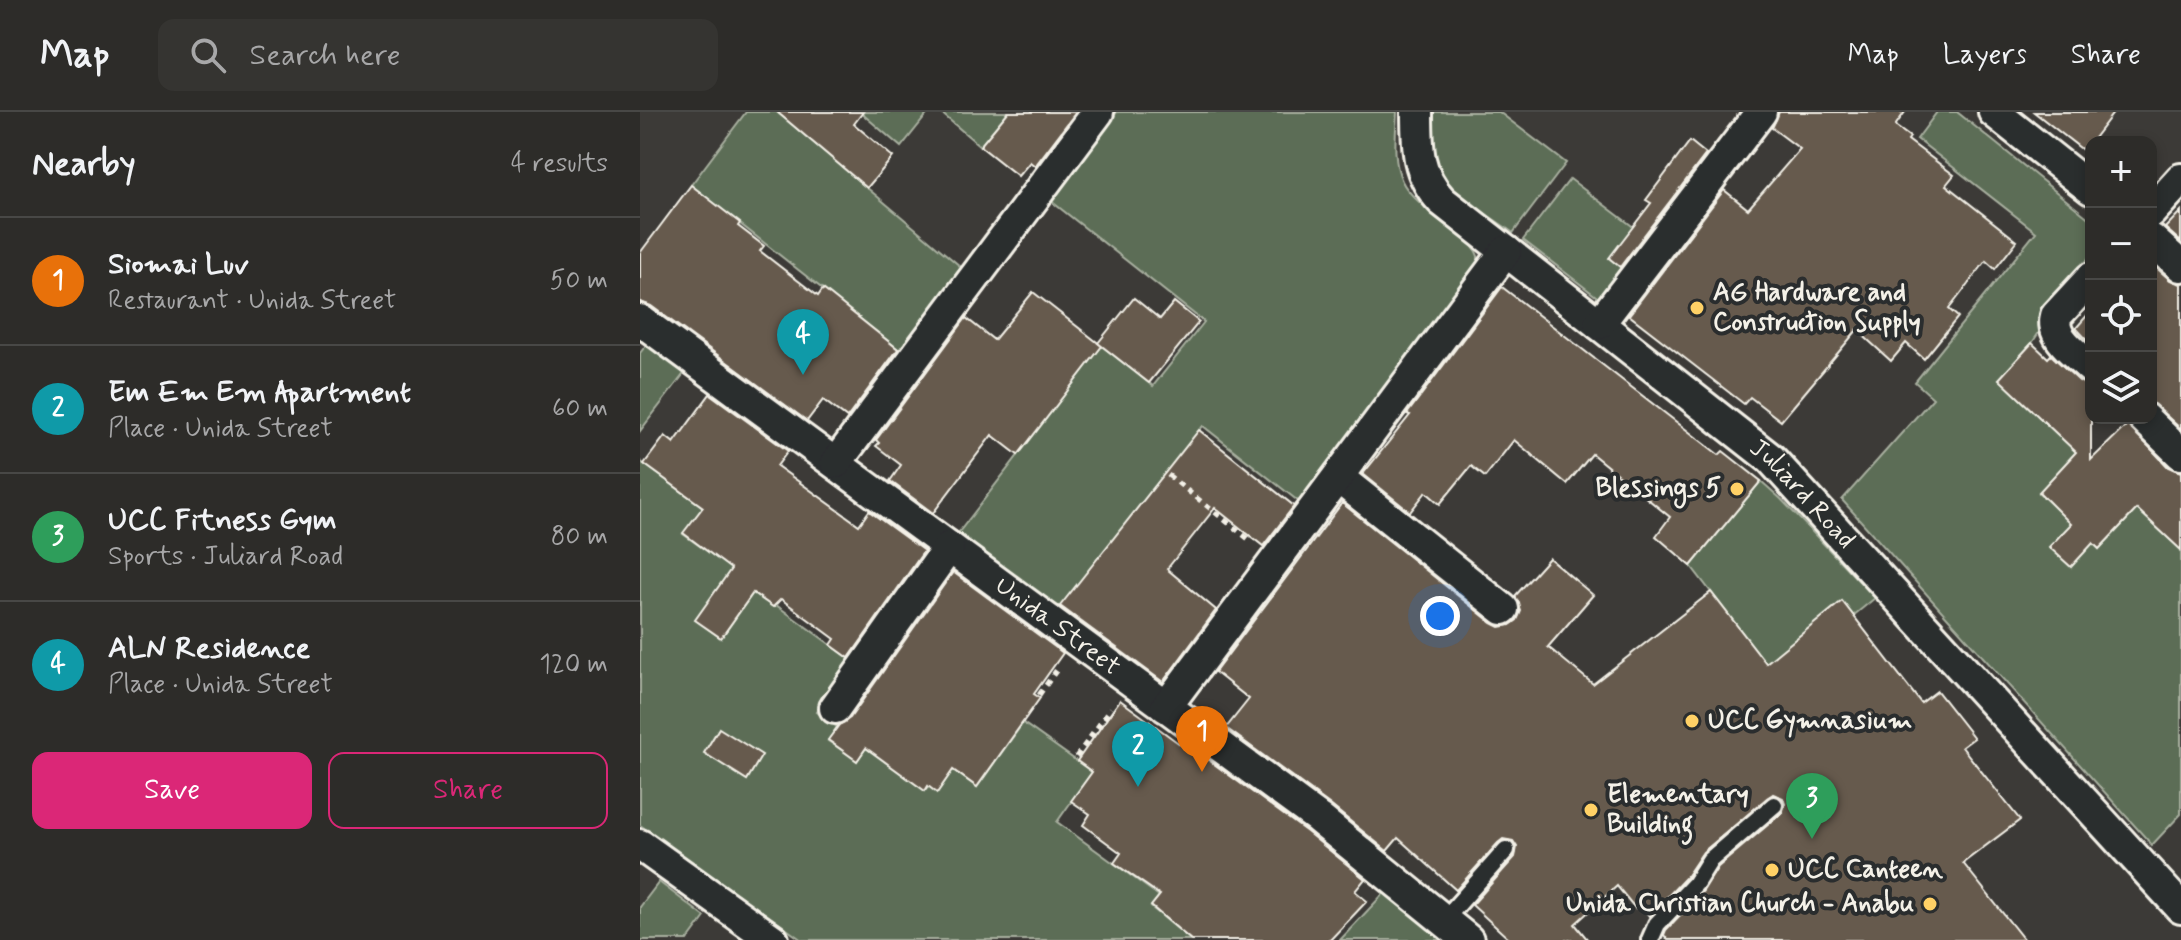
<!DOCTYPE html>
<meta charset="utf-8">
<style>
:root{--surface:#2d2c29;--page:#353431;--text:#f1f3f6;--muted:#a7a7a8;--line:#484846;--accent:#db2777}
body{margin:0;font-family:Mynerve,sans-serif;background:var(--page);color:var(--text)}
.controls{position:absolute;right:24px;top:24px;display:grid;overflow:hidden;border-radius:16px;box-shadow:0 4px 12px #0003}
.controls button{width:72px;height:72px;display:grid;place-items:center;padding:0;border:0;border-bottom:2px solid var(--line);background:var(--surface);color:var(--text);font:40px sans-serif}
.you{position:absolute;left:800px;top:504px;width:28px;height:28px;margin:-20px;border:6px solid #fff;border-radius:50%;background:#1a73e8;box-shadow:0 0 0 12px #1a73e833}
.badge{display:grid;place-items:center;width:52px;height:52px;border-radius:50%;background:var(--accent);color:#fff;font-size:26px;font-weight:700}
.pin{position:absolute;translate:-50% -66px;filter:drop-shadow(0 2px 4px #0008)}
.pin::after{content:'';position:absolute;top:42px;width:28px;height:24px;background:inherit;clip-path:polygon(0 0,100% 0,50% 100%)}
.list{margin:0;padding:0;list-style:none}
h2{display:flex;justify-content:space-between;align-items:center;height:104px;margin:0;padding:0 32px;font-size:34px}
h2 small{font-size:26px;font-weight:400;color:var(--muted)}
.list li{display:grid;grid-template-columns:52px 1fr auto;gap:24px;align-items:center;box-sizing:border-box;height:128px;padding:0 32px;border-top:2px solid var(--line)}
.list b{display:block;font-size:30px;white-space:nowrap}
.list p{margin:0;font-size:26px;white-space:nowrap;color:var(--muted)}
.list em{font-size:26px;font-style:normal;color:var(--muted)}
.actions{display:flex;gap:16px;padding:24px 32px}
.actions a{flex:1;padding:18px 0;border:2px solid var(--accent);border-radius:16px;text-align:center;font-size:28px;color:var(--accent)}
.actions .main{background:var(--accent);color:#fff}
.icon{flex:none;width:44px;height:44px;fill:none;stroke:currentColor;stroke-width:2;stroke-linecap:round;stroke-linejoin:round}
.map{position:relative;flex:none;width:1541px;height:828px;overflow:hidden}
header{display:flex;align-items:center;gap:48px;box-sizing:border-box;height:112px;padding:0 40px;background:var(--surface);border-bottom:2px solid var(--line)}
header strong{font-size:38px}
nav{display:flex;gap:44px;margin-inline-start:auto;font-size:28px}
.search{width:560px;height:72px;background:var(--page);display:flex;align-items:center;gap:20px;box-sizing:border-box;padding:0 28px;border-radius:16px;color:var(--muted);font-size:30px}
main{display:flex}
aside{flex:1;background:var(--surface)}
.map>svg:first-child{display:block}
</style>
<header>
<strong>Map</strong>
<div class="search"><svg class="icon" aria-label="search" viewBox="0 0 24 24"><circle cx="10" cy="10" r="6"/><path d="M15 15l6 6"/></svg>Search here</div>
<nav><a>Map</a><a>Layers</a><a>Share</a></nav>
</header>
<main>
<aside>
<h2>Nearby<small>4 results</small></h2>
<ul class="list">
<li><span class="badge" style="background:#e8710a">1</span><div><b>Siomai Luv</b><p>Restaurant · Unida Street</p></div><em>50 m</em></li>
<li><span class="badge" style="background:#0f9aa8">2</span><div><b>Em Em Em Apartment</b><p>Place · Unida Street</p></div><em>60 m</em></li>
<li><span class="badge" style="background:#2e9e5b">3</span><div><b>UCC Fitness Gym</b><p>Sports · Juliard Road</p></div><em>80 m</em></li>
<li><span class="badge" style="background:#0f9aa8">4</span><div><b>ALN Residence</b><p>Place · Unida Street</p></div><em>120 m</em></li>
</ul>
<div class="actions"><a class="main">Save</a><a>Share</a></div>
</aside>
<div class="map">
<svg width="1541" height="828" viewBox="0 0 1541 828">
<rect width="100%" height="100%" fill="#3c3a37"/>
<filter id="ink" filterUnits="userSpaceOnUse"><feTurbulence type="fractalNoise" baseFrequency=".0125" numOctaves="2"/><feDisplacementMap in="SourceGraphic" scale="16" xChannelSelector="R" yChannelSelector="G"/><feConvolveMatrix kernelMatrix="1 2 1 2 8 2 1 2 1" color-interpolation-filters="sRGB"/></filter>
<g filter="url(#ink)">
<!-- green -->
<g fill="#5b6d56" stroke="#a8af9f" stroke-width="2">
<polygon points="106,0 137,0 327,160 266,243 51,73"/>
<polygon points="220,0 289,0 261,35"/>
<polygon points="300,0 368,0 340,34"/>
<path d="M477 0H757C756 23 752 47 762 69 775 97 829 118 838 144 838 145 838 155 838 156L663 393 563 314 416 500 316 424 462 234 513 274 564 210 411 89Z"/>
<path d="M793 0H859L926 51 873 121C851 104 802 77 795 50 791 34 793 16 793 0Z"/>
<polygon points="1297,0 1317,0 1451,108 1451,142 1392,231 1359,267 1436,340 1399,381 1459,437 1497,397 1541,438 1541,702 1512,733 1202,388 1293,286 1275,270 1396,120 1277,27"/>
<polygon points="930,67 1012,129 965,191 883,128"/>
<polygon points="8,231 46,259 0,319 0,241"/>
<polygon points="0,349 63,395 43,422 92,457 56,508 81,526 113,481 133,495 136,493 213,549 177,600 197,615 188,629 217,648 226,636 285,678 313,658 337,675 383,611 452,660 417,710 519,784 511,795 551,828 162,828 0,713"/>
<polygon points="1121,369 1141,387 1235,486 1137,566 1051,454"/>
<polygon points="19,770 65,805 48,828 0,828 0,795"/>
<polygon points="746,779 802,828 700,828"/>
</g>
<!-- building -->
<g fill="#665a4d" stroke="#f4f1e8" stroke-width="2">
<polygon points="137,0 223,0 214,12 253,45 227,76"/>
<polygon points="368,0 436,0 395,54 390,50 378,64 340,34"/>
<polygon points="1139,0 1265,0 1255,14 1270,25 1268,28 1314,63 1306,73 1377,129 1355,157 1346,149 1309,197 1318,205 1284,247 1266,231 1251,249 1217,218 1141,309 1110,285 1104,292 989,203 1084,78 1108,97 1160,37 1132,16"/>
<polygon points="1394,0 1474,0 1444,39"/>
<polygon points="1050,29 1066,42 980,155 969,146 1011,91 1006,88"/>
<polygon points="51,73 100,111 98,114 124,134 120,139 178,184 183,177 258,237 207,306 183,288 167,309 11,194 0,190 0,141"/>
<polygon points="1541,99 1541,130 1525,116"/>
<polygon points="1511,151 1530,168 1541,172 1541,317 1511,290"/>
<polygon points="862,175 1079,343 1083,339 1121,369 1051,454 1016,424 1030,405 952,342 927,372 874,328 845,365 831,354 800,392 786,380 770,400 723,362 770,303 767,302"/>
<polygon points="393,180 462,234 378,343 352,323 293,401 250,369 261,353 236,334 239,331 236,328 326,206 354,228"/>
<polygon points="494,186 520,207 534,190 559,210 509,271 458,231"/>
<polygon points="1451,199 1451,232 1436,216"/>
<polygon points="1392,231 1408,246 1411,243 1439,269 1451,274 1451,348 1488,312 1528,355 1541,360 1541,438 1497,397 1459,437 1453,431 1431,455 1409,435 1431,412 1399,380 1436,340 1359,267"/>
<polygon points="70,282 148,339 137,354 219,413 229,399 284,439 209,546 191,533 195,527 141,487 133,495 113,481 81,526 55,508 91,457 43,421 63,395 4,352 25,324 34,331"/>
<polygon points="559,318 654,394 623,434 575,396 527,457 576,498 523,570 420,494"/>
<polygon points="702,391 852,511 860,515 870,513 877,508 881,499 875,484 909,446 953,483 908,535 953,572 1071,480 1126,551 1202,489 1281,591 1297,579 1334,626 1322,635 1380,708 1323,751 1384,828 1028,828 1024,823 1026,818 1063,779 1078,755 1142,701 1145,692 1143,686 1133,682 1063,740 1046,765 1009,804 1000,792 995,796 977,774 935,812 948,828 870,828 832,793 875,745 877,735 873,729 863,727 858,731 816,778 758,726 747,739 689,692 586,616 609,587 575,560"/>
<polygon points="313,460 423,541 394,582 400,586 337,675 313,658 297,681 288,674 285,679 226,636 217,649 188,628 199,613 210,606"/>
<polygon points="480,588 552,641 555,638 667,720 725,767 715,779 727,789 690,828 551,828 511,794 520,783 474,751 481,741 443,713 450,702 431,689 452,660 437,649"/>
<polygon points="79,616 122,643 107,668 64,641"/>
</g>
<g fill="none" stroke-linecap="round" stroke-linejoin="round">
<defs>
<g id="service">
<polyline points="804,808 866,738"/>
<polyline points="1010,828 1017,812 1055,772 1070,748 1134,693"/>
</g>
<g id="minor">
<path id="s1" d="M777 0C777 35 777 63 802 89L1131 347 1541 796"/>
<polyline points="1354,0 1451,77"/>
<polyline points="1511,100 1541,67"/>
<polyline points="1511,127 1541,154"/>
<path d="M1451 166 1416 204C1410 226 1437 242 1451 256"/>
<path id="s2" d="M0 208 678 706 828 828"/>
<polyline points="959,212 1121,0"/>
<polyline points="1504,306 1541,342"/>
<polyline points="196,351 458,0"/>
<polyline points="699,366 863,497"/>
<polyline points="526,595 866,139"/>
<polyline points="195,596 309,435"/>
<polyline points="0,733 133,828"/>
</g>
</defs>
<!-- service casing -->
<use href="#service" stroke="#f4f1e8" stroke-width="22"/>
<!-- minor casing -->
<use href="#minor" stroke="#f4f1e8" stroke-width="36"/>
<!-- path -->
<g stroke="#f4f1e8" stroke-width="5" stroke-dasharray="6 6" stroke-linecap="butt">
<polyline points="528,363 611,429"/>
<polyline points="399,583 418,556"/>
<polyline points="436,645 471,596"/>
</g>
<!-- service -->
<use href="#service" stroke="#2a2d2e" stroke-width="16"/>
<!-- minor -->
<use href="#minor" stroke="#2a2d2e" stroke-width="30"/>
</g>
</g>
<!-- markers -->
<g fill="#ffd166" stroke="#2a2d2e" stroke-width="3">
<circle cx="1057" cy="196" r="8"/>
<circle cx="1097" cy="377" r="8"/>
<circle cx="1052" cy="609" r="8"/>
<circle cx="951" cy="698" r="8"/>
<circle cx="1132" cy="758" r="8"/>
<circle cx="1290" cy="792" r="8"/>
</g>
<g text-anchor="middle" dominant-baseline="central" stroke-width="8" stroke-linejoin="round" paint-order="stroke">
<!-- poi labels -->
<g font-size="26" font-weight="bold" fill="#f4f1e8" stroke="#2a2d2e" text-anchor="start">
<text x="1073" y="181">AG Hardware and<tspan x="1073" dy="30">Construction Supply</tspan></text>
<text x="1081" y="377" text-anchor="end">Blessings 5</text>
<text x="1068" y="609">UCC Gymnasium</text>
<text x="967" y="683">Elementary<tspan x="967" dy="30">Building</tspan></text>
<text x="1148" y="758">UCC Canteen</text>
<text x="1274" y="792" text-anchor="end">Unida Christian Church - Anabu</text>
</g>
<!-- street labels -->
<g font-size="26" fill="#f4f1e8" stroke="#2a2d2e">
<text stroke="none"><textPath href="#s1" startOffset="560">Juliard Road</textPath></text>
<text stroke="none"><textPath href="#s2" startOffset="518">Unida Street</textPath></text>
</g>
</g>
</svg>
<div class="controls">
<button>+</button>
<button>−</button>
<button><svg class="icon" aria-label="locate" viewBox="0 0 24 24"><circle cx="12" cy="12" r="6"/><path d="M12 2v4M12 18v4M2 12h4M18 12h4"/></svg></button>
<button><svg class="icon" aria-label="layers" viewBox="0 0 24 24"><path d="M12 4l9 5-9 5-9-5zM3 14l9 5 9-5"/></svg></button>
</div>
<div class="you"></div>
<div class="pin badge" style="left:562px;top:660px;background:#e8710a">1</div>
<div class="pin badge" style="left:498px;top:675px;background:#0f9aa8">2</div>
<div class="pin badge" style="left:1172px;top:727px;background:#2e9e5b">3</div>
<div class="pin badge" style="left:163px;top:263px;background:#0f9aa8">4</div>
</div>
</main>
